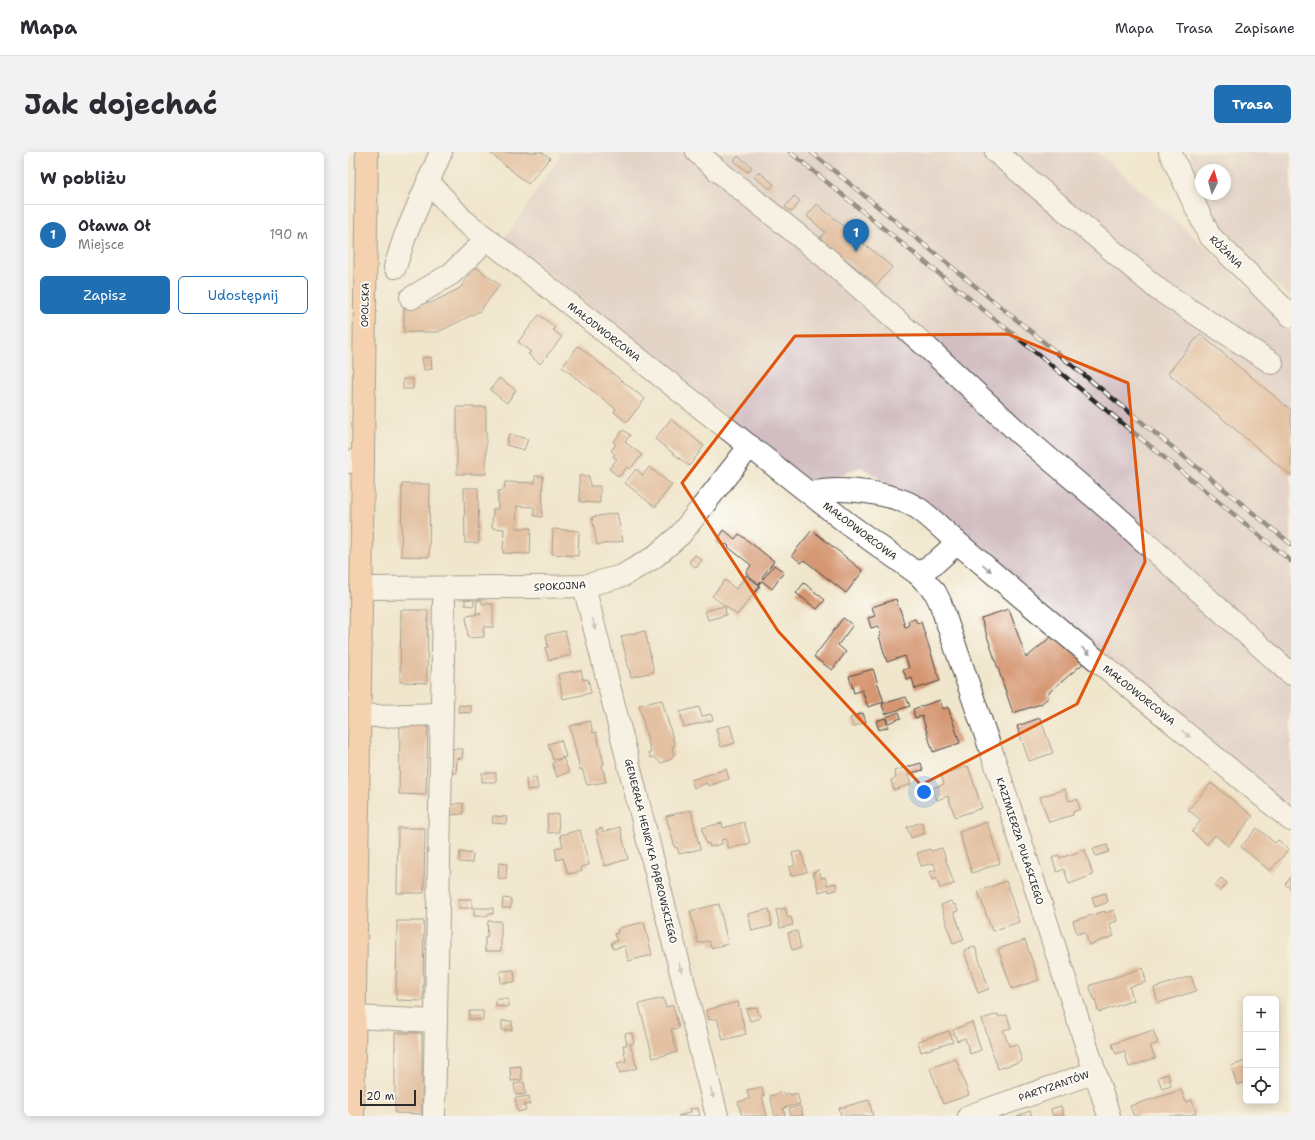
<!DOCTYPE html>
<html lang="pl">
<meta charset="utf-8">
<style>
:root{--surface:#fff;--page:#f2f2f3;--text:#2b2b33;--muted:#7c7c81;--line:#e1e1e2;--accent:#1f6fb2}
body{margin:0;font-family:"Shantell Sans",sans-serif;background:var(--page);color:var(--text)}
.controls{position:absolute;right:12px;bottom:12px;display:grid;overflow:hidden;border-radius:6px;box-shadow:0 2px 10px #0003}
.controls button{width:36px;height:36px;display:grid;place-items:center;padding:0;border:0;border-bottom:1px solid var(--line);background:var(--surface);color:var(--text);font:20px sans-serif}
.compass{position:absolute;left:847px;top:12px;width:36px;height:36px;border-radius:50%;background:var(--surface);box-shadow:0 2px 10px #0003;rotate:5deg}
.scale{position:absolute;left:12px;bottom:10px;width:56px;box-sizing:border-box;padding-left:4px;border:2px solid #2b2b2b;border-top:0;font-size:11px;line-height:14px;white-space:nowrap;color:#2b2b2b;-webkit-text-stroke:3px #fdfcf7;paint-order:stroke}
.you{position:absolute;left:576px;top:640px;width:14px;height:14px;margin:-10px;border:3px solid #fff;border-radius:50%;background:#1a73e8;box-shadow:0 0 0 6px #1a73e833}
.badge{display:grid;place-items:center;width:26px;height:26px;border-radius:50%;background:var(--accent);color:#fff;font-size:13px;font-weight:700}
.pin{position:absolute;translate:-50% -33px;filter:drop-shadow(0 1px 2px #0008)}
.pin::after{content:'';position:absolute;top:21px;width:14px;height:12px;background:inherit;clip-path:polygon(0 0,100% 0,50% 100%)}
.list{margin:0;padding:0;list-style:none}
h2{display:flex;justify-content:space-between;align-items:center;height:52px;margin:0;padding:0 16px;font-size:17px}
h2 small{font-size:13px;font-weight:400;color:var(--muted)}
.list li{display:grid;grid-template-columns:26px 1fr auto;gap:12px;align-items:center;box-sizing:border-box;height:60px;padding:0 16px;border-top:1px solid var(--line)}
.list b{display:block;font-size:15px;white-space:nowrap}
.list p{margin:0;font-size:13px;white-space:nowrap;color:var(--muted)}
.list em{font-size:13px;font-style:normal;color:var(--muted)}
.actions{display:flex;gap:8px;padding:12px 16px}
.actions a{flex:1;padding:9px 0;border:1px solid var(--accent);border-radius:6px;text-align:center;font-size:14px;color:var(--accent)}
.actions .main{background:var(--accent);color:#fff}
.icon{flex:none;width:22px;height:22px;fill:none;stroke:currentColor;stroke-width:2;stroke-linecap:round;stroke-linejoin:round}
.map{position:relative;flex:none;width:943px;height:964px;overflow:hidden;border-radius:6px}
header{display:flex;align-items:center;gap:24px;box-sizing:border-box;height:56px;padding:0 20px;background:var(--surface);border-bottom:1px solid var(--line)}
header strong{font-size:19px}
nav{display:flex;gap:22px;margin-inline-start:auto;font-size:14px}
.intro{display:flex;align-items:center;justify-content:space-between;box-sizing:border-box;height:96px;padding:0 24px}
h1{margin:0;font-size:28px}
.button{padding:10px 18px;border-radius:6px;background:var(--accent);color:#fff;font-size:14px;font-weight:700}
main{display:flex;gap:24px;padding:0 24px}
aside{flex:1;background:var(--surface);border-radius:6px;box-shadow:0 2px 10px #0003}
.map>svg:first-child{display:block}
</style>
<header>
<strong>Mapa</strong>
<nav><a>Mapa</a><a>Trasa</a><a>Zapisane</a></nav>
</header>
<div class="intro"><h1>Jak dojechać</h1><a class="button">Trasa</a></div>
<main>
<aside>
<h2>W pobliżu<small></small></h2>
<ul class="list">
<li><span class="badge">1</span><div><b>Oława Oł</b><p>Miejsce</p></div><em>190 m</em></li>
</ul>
<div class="actions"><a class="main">Zapisz</a><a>Udostępnij</a></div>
</aside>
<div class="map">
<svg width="943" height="964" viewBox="0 0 943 964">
<rect width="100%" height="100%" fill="#fdfcf7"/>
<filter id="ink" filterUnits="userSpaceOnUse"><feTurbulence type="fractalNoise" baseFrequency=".025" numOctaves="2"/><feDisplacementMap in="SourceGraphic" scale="8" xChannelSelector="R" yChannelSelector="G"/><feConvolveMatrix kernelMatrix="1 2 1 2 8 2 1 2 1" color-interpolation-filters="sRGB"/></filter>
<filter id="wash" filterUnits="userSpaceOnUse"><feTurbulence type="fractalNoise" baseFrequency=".012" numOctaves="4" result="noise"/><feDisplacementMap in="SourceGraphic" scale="16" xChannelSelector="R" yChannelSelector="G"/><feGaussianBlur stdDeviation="0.9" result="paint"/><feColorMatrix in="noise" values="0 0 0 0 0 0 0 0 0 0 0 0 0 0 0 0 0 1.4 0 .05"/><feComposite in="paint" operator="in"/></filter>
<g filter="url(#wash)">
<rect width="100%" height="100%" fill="#f0e6cc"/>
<!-- industrial -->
<g fill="#d2bec2">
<polygon points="208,0 749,0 870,106 943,178 943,658 580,356 513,315 464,333 157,86 212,4"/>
<polygon points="842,0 943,0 943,145 876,87 856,42 877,42 877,18 853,18 853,35 847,22"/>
</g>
<g id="blocks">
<!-- building -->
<g fill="#d59672">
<polygon points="141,0 194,0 202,6 180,32"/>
<polygon points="390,4 404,15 400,20 386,9"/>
<polygon points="411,20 426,32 422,37 406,25"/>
<polygon points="446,44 452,49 444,60 437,55"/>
<polygon points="469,52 544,115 529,133 472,86 477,80 459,64"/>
<polygon points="128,115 152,133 132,159 90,180 56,180 56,150 83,151 112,136"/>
<polygon points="191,163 207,175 205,178 214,185 192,212 180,202 183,200 170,190"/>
<polygon points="852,182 943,258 943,324 820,221"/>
<polygon points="230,194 297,247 279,270 266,260 268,257 214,215"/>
<polygon points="83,205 84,217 76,218 74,206"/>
<polygon points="151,226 168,238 159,251 142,238"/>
<rect x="55" y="227" width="10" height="10"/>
<rect x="109" y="255" width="29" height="67"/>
<polygon points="323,267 356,294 341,314 307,287"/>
<polygon points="275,278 282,283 277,290 294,303 282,317 279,315 271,325 261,317 269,307 265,305 267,302 263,299 268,292 265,290"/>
<polygon points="161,282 180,287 176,298 158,293"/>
<polygon points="301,315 324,333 307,355 277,331 288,317 295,323"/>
<polygon points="187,324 195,324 194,365 186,364 186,355 169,354 168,376 183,376 182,402 155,401 156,377 144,376 145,357 150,357 150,339 156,338 157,330 187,331"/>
<polygon points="231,324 241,324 242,334 252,334 252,351 232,350"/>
<polygon points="54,332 82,332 81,405 53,404"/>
<polygon points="116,336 130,336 131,391 117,391"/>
<polygon points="269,361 275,389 249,393 244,365"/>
<polygon points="205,377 231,379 230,404 204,402"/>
<polygon points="376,378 387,387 391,382 426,409 414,425 415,427 426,413 436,420 424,437 414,429 411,432 398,421 403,413 380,395 381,394 378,392 376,395 369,389"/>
<polygon points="464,378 515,419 498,441 456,408 453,411 444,403"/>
<polygon points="347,403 354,408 348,416 341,410"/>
<polygon points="398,423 412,434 389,463 364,444 377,428 388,437"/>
<polygon points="456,431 477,448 469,457 448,441"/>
<polygon points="117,447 126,448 126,454 117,453"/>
<polygon points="548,447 551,457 552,457 557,475 561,474 560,469 567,467 569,471 573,470 592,529 567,537 564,526 559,528 555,518 561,516 557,504 539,510 531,484 533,483 530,474 523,476 520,466 527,464 524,455"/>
<polygon points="129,448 134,448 134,452 145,452 145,475 135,475 136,485 120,486 118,464 133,462 128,462"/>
<polygon points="377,454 378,463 360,468 357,459"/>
<polygon points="661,457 678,506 705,483 738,509 699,542 701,545 693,552 665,561 633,466"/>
<polygon points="53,458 80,458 79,531 52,530"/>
<polygon points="495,466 505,473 490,493 498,500 484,518 466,505"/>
<polygon points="217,479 223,503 201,508 197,496 200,495 198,483"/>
<polygon points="297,479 306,520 283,525 273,484"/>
<polygon points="525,517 536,550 520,555 514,538 506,541 501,524"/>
<polygon points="233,518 235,528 240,527 243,541 215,547 210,522"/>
<polygon points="558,545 562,554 537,562 534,552"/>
<polygon points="314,548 327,594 324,595 326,603 321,608 313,611 306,605 303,606 301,601 303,601 291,553"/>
<polygon points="592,548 595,557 600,555 612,591 585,600 574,564 567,566 565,557"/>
<polygon points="111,553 123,554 123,561 110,560"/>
<polygon points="351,555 354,564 363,562 365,568 336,575 332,560"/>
<polygon points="551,560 553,566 540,571 538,565"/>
<polygon points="515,561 518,570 505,575 502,566"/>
<polygon points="537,566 540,575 531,578 528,569"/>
<polygon points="692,566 705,601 681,609 669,574"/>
<polygon points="242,569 245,581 248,580 256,612 254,613 258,630 239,633 234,617 232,618 222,574"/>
<polygon points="52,570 80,570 78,643 51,642"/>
<polygon points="382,573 387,591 373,595 368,576"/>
<polygon points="213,588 218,605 205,608 200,592"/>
<polygon points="101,597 115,597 114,607 109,606 108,621 100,620"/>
<polygon points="215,606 221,620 209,625 204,611"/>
<polygon points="573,611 575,618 560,622 563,632 546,638 543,628 548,626 546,619"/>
<polygon points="620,614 634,656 607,665 600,644 589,648 585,636 596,632 593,623"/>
<polygon points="378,617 381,627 360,634 359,631 346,636 343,628"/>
<rect x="134" y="621" width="14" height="9"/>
<polygon points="188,625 190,637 179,638 178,627"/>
<polygon points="863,631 905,664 880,694 867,683 859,692 844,680 853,668 840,658"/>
<polygon points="717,637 721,649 729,647 732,657 725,660 725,663 701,670 692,645"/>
<polygon points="115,651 115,662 101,663 100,653"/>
<polygon points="343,658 352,697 331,702 329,695 327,696 318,664"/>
<polygon points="210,662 211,680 200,681 199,663"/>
<polygon points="145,664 159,665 158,672 144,671"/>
<polygon points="396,670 402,691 381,697 378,687 373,688 374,692 362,695 361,691 358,692 354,676 374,671 375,676"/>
<polygon points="574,670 577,681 563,686 559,675"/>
<polygon points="639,670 652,711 624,721 611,680"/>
<polygon points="272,675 280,707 257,714 248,678 254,676 255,680"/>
<polygon points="50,676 77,676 76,741 49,741"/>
<polygon points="909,676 927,691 930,688 941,697 922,719 893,695"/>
<polygon points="232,678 241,713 233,715 234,719 220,722 215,706 209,708 207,696 215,694 212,683"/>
<polygon points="759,693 761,700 748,704 745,697"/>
<polygon points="594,696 606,732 592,736 588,726 584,728 581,720 588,718 586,711 573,714 569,701 582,697 583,699"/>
<polygon points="737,698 745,723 721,732 716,717 709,720 704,706 711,703 712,706"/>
<polygon points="453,699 459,720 443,724 441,715 447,714 444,701"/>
<polygon points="112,700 125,702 124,711 111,710"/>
<polygon points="151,711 159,712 158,727 150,726"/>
<polygon points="471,718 473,726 477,725 479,733 488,731 489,738 481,740 481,737 471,740 465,720"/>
<polygon points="943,725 943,737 937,732"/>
<polygon points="873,726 879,731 873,739 867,734"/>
<polygon points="658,729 671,770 644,779 630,739"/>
<polygon points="758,741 760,750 747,755 744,745"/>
<polygon points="155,746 163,747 163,756 154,756"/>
<rect x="111" y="747" width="13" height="9"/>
<polygon points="603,749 605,753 607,752 610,759 606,760 616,788 605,792 593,753"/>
<polygon points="371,752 380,792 363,796 361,789 350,791 342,759"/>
<polygon points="126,756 145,756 145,762 140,762 140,764 126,764"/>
<polygon points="437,756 440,766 443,765 445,773 432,776 428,758"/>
<polygon points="421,757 424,774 404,779 400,762"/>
<polygon points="766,758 769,769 761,772 766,784 741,793 737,780 729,782 725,769 757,759 757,761"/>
<polygon points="49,769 76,769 75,849 48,848"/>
<polygon points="140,769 153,769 153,799 137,799 137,785 139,786"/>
<polygon points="296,770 304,803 280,809 277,794 265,797 263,791 269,789 266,782 270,781 269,778 273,777 272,776"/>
<polygon points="449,779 453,796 444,798 440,781"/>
<polygon points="677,788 691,828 664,837 650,797"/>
<polygon points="627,795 641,837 630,841 616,798"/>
<polygon points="795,816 798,830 781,835 786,848 752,860 750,859 747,847 746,847 742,836 743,833"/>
<polygon points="166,818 167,830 153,831 152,819"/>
<polygon points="843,824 848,839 810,851 806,836"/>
<polygon points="315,846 318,855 325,853 331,876 323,877 329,900 305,906 291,852"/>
<polygon points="148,847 160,847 160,855 148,854"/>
<polygon points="390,850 398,882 375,888 369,866 361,868 358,858"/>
<polygon points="409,855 412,866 402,869 398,857"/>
<polygon points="121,859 135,859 135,868 121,867"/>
<polygon points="650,862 651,865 659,863 663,876 655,878 661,894 669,892 674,909 650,917 634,867"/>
<rect x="154" y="869" width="10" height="9"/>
<polygon points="624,870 633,898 622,902 617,886 609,889 605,878"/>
<polygon points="805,878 810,891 802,894 807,906 781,915 776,899 768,902 764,892"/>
<polygon points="601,879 605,890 573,900 570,889"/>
<polygon points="47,881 74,881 74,962 47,961"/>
<polygon points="284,881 286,891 282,892 289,916 272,921 269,911 278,909 275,893 279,893 277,882"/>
<polygon points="608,907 621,943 595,952 582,916"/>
<polygon points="898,909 898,930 889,933 883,914"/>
<polygon points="173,914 174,928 163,929 162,915"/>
<polygon points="820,922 823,934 814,937 810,925"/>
<polygon points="176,930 178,942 168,943 166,932"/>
<polygon points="414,935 416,944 414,944 419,964 394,964 390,950 401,947 399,938"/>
<polygon points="833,938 838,950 844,948 848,961 840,964 786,964 782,954"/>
<polygon points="435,940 436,943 441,941 442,943 449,941 452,952 435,956 437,964 427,964 422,944"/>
<polygon points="181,944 182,952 176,953 178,958 170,960 167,946"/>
<polygon points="521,948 525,964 493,964 491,956"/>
<polygon points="452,954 455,964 443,964 441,957"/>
<polygon points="713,954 716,964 705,964 703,957"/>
<polygon points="350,956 352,964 330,964 343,960 342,957"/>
<polygon points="682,959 684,964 669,964"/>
</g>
</g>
</g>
<g filter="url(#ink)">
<use href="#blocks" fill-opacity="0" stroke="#494743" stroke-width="1"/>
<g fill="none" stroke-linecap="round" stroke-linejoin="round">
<defs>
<g id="minor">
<polyline points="349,0 368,17 476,104 580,196 671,281 765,361 943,522"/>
<polyline points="648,0 811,138 924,211"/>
<polyline points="822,0 861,83 943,164"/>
<polyline points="80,29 115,68 499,371 570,422 588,410 609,391"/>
<polyline points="47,115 57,84 93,0"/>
<polyline points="63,146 103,122 127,99 138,86"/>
<polyline points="0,310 15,307"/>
<path d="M463 341C493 334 545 340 571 357 585 367 597 380 610 391 637 414 664 437 691 460 774 530 859 598 943 668"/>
<polyline points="570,422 587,440 592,450 650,619 761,964"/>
<polyline points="236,434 369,964"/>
<polyline points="13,436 187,435 236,434 274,424 305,406 332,383 402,294"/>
<polyline points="12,563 29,564 93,562"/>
<polyline points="7,865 88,869"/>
<polyline points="86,964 96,451"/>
<polyline points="621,964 747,920"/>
</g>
<polyline id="major" points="5,964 12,531 19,0"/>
</defs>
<!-- minor casing -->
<use href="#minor" stroke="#494743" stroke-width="24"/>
<!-- major casing -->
<use href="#major" stroke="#494743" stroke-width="24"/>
<!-- minor -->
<use href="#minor" stroke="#fff" stroke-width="22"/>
<!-- major -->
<use href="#major" stroke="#fbbb8d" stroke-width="22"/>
<defs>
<g id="rail">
<polyline points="442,0 943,409"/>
<polyline points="463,0 943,392"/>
</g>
</defs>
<!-- rail casing -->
<use href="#rail" stroke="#2b2b2b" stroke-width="4.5"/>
<!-- rail -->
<use href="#rail" stroke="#fdfcf7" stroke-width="3" stroke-dasharray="9" stroke-linecap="butt"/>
</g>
<!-- one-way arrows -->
<defs><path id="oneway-solid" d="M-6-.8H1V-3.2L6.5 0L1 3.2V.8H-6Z"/></defs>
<g fill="#a0a0a0">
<use href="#oneway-solid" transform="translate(639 416) rotate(40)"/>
<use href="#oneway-solid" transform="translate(246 472) rotate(76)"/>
<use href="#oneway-solid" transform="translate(738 499) rotate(40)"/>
<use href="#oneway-solid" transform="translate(838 582) rotate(39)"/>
<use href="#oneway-solid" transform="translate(332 815) rotate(76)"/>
<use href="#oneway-solid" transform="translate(364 941) rotate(76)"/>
</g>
</g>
<!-- marked area -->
<path d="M0 0H943V964H0ZM660 182 780 231 797 410 729 552 573 633 430 479 334 331 447 184Z" fill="#f0e6cc" fill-opacity=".55" fill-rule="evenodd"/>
<path fill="none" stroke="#df570e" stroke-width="3" stroke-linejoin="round" d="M660 182 780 231 797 410 729 552 573 633 430 479 334 331 447 184Z"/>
<g text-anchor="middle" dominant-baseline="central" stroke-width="3.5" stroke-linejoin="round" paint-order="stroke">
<!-- street labels -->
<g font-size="10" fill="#2b2b2b" stroke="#fdfcf7">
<text transform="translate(878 100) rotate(45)">RÓŻANA</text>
<text transform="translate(17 153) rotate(-89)">OPOLSKA</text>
<text transform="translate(256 180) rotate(38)">MAŁODWORCOWA</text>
<text transform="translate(512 379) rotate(37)">MAŁODWORCOWA</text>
<text transform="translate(212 434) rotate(-3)">SPOKOJNA</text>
<text transform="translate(791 543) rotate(39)">MAŁODWORCOWA</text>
<text transform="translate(672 689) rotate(72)">KAZIMIERZA PUŁASKIEGO</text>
<text transform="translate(303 699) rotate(76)">GENERAŁA HENRYKA DĄBROWSKIEGO</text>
<text transform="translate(706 934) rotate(-19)">PARTYZANTÓW</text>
</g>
</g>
</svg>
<div class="controls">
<button>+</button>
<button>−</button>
<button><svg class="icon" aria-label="locate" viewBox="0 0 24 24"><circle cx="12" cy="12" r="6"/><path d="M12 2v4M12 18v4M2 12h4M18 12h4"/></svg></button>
</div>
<svg class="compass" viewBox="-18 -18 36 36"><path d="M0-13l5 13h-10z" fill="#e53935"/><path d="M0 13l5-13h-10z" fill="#7c7c81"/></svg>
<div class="scale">20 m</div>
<div class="you"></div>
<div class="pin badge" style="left:508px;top:100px">1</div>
</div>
</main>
